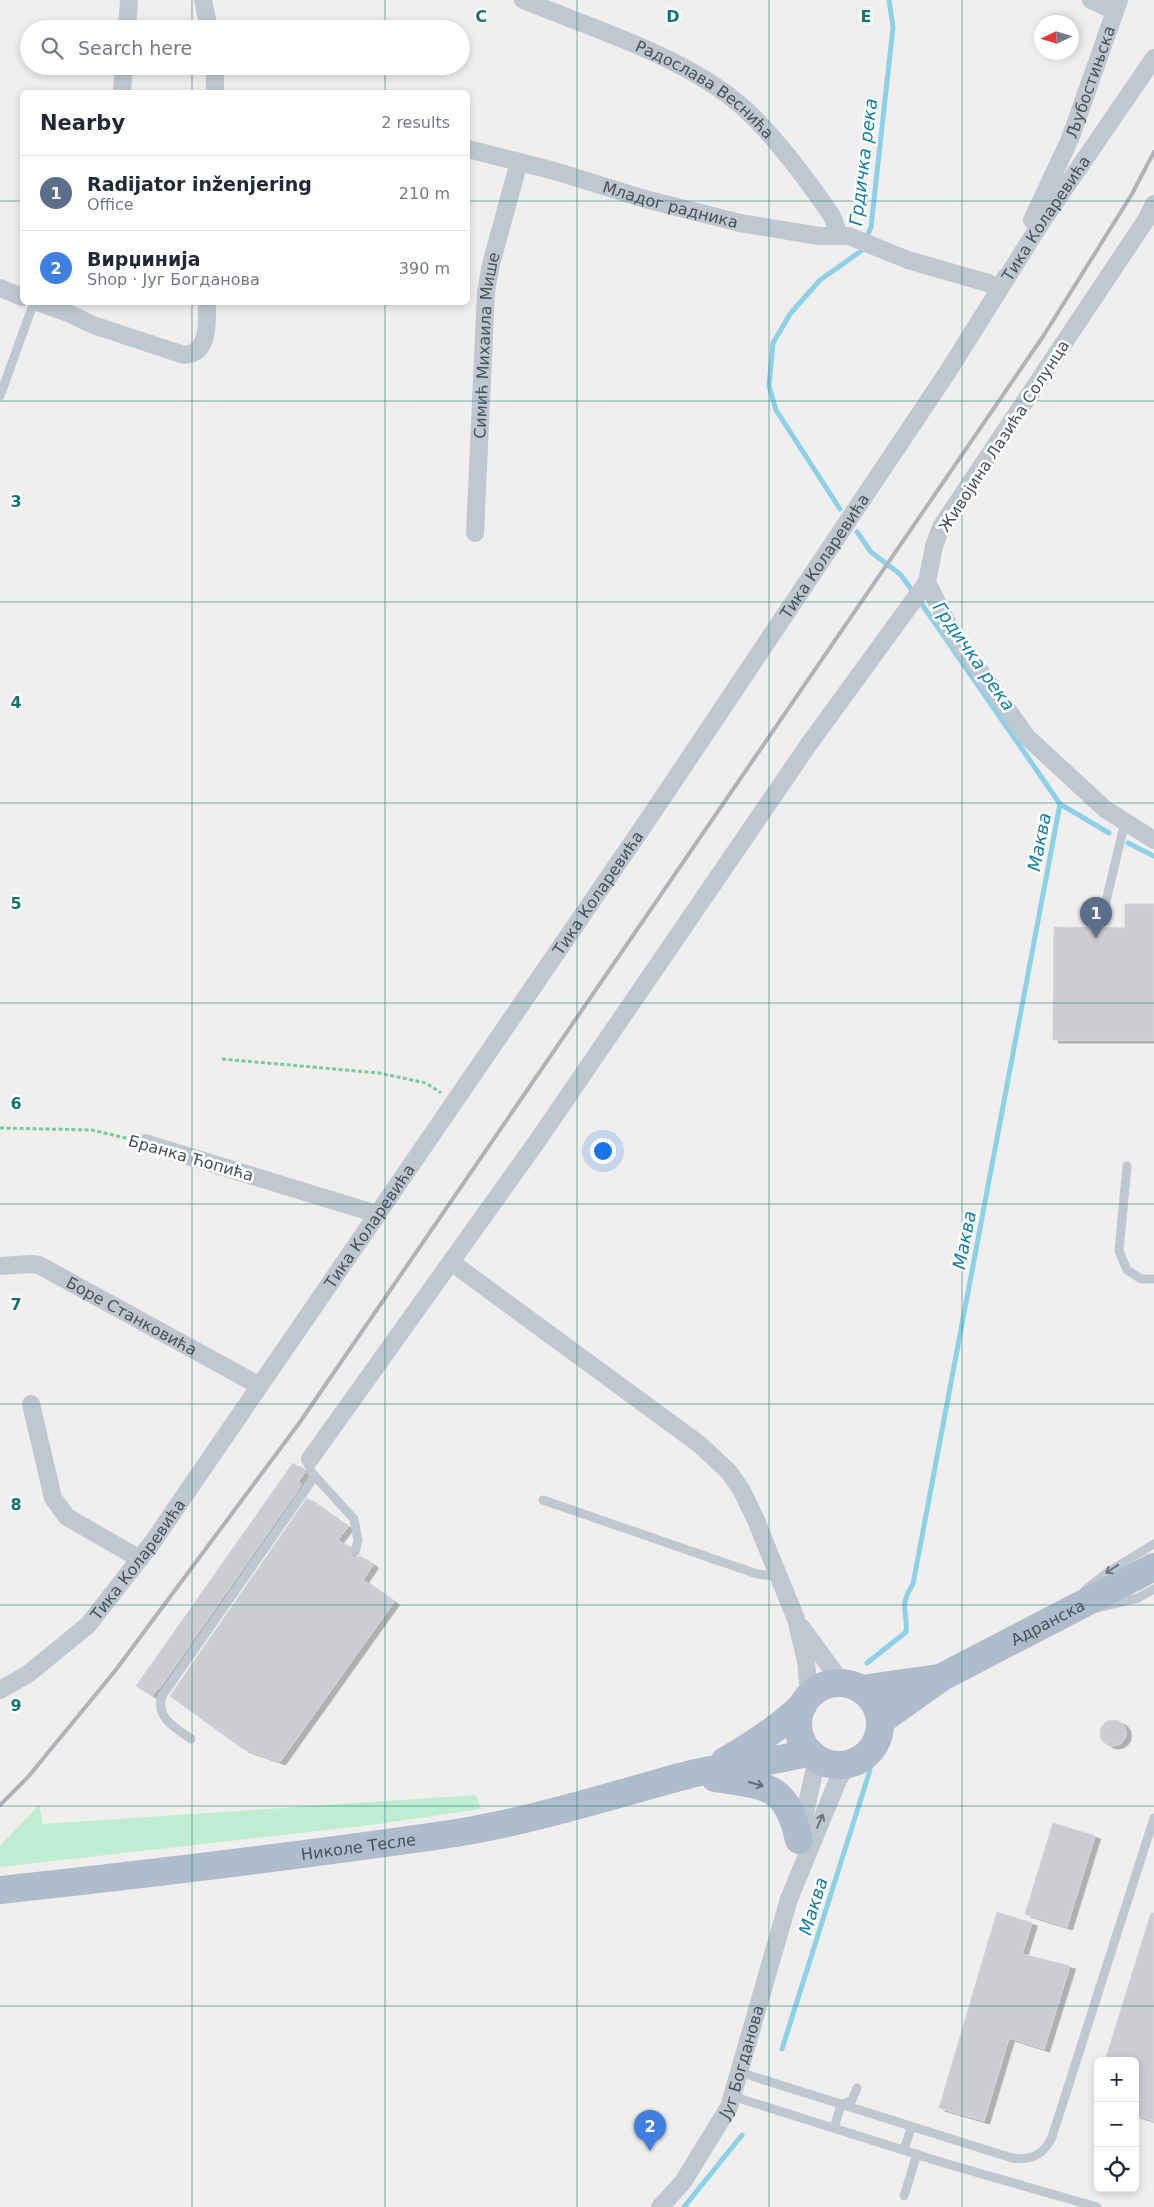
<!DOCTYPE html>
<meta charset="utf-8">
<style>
:root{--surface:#fff;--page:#f6f6f7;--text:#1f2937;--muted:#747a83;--line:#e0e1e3;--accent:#111827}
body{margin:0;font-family:"DejaVu Sans",sans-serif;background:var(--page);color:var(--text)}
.controls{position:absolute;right:15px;bottom:15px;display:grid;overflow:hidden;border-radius:8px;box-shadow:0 2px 8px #0003}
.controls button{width:45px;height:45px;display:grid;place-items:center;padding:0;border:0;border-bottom:1px solid var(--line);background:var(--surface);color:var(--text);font:25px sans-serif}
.compass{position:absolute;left:1034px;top:15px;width:45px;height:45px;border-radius:50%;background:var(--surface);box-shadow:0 2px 8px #0003;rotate:266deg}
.you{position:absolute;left:602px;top:1150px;width:18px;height:18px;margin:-12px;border:4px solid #fff;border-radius:50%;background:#1a73e8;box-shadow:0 0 0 8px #1a73e833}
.badge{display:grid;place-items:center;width:32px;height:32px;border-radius:50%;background:var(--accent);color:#fff;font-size:16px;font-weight:700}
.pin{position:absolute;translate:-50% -41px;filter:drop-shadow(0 1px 2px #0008)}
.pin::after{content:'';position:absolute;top:26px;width:18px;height:15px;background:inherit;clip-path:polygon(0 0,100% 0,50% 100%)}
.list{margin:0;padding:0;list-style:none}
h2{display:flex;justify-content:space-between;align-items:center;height:65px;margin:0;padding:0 20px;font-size:21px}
h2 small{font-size:16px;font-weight:400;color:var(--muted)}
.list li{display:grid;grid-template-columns:32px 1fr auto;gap:15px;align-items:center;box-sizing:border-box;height:75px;padding:0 20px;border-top:1px solid var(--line)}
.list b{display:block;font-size:19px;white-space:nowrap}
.list p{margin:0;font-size:16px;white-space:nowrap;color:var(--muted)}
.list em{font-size:16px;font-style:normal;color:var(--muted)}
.icon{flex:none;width:28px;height:28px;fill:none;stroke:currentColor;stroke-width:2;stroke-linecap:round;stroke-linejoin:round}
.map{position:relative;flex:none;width:1154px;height:2207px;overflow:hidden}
.search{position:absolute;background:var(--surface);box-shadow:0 2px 8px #0003;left:20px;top:20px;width:450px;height:55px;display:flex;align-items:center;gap:12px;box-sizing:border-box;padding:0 18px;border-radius:28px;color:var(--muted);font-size:19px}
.panel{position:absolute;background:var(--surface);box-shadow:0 2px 8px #0003;left:20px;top:90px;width:450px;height:215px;border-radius:8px}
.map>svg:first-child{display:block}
</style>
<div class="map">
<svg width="1154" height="2207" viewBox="0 0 1154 2207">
<defs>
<filter id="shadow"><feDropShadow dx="5.5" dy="3" stdDeviation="0" flood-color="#0004"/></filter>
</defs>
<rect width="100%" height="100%" fill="#f1eeee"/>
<!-- green -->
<polygon fill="#beedd2" points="476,1795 481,1809 371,1825 0,1867 0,1846 39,1805 43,1824"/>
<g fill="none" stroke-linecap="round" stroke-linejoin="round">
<!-- stream -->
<g stroke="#8dd1e8" stroke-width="5">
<polyline points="840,509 776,410 769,386 773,343 790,314 820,280 861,251 871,227 893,27 889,0"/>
<polyline points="857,532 871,552 901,575 914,593"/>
<polyline points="919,600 1060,804 1109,833"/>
<polyline points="1128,843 1154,856"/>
<path d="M867 1663 906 1632C908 1608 898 1608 913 1584L1060 804"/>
<polyline points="782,2049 870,1770"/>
<polyline points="684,2207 742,2135"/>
</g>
</g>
<!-- building -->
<g fill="#cbcdd3" stroke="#d2d4da" filter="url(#shadow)">
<polygon points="1125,904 1154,904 1154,1040 1053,1040 1054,927 1125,928"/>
<polygon points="293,1463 305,1472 298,1482 301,1484 297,1491 159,1689 158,1688 152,1696 136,1686"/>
<polygon points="307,1498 348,1527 338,1540 350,1548 351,1557 356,1558 360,1556 373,1565 363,1580 394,1602 280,1762 243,1749 170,1696"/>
<circle cx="1113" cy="1733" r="13"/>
<polygon points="1053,1823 1095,1836 1067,1927 1025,1914"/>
<polygon points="997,1912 1032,1923 1022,1954 1070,1966 1044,2049 1009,2038 984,2121 939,2108"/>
<polygon points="1151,1913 1154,1913 1154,2121 1135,2115 1135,2061 1105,2061"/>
</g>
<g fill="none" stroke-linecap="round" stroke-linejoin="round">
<!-- path -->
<g stroke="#78c9a5" stroke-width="3" stroke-dasharray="4 2.5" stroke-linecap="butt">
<polyline points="222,1059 379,1073 426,1083 441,1093"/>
<polyline points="0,1128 92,1130 130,1139"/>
</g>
<!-- lane -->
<g stroke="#bfc8d0" stroke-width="9">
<polyline points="0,396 34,302"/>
<polyline points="1101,922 1125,822"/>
<polyline points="1127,1166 1119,1251 1127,1270 1141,1279 1154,1279"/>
<polyline points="310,1459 308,1464 312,1473 354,1519 358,1540 355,1552"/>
<polyline points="543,1500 757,1574 773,1576 779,1575"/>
<polyline points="1085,1590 1108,1572 1154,1544"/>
<polyline points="1096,1608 1138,1598 1154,1589"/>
<path d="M191 1739C176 1728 155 1718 162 1696L315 1476"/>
<path d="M739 2072 1012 2158C1031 2161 1044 2155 1052 2137L1154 1818"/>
<polyline points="732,2096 944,2163 1097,2207"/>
<polyline points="834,2128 841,2105 852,2100 857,2088"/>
<polyline points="904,2150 911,2128"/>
<polyline points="904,2196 917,2154"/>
</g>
<!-- street -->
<g stroke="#bfc8d0" stroke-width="18">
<polyline points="203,0 209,29"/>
<path id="s1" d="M523 0C594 29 687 57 745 109 775 137 808 181 832 216L836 226 837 236"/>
<polyline points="1091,0 1115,11"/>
<polyline points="127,29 129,0"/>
<polyline points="215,66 215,92"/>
<polyline points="122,92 124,66"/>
<path id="s2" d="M468 149 555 171 645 199 740 223 819 236H849L908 260 988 283 999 289 1005 278"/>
<polyline points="1154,204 1146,220 941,527 934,546 927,582 952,632 1027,737 1105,809 1154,840"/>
<path id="s3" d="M1032 220 1070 139 1119 0"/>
<polyline points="0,288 22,297"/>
<path d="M38 302 68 313 93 325 184 355C210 354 207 322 207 302"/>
<path id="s4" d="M475 533 486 292 491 264 519 162"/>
<polyline points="145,1143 377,1214"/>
<polyline points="451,1262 699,1444 728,1471 741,1489 755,1518 796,1619 806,1661 809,1696"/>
<path id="s5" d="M0 1266 31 1264 39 1265 260 1386"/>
<polyline points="31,1404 53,1498 67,1517 140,1559"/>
<polyline points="310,1459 538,1140 809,744 927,582"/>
<polyline points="802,1628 842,1683"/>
<path id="s6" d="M0 1690 28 1674 88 1625 152 1543 649 818 947 373 1041 223 1154 58"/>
<polyline points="800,1835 817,1759"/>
<path id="s7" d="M660 2207 683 2182 729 2107 789 1899 838 1780 849 1764"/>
</g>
<!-- primary -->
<g stroke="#afbccc" stroke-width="28">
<circle cx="839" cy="1724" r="41"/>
<polyline points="861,1689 938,1678"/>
<path id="s8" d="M880 1721 942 1677 1154 1567"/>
<path d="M725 1761C753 1745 779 1728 803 1705"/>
<path d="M715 1778C766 1786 786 1783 799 1840"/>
<path id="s9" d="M0 1890C148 1874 296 1856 443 1835 527 1823 609 1796 691 1774 730 1764 771 1764 809 1752"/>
</g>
<!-- rail -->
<polyline stroke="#b1b3b8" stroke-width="4" points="0,1805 28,1777 115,1671 300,1422 1044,335 1132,194 1154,152"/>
</g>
<!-- one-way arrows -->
<defs><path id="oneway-shaft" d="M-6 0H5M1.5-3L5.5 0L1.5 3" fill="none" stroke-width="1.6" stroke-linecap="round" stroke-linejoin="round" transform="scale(1.25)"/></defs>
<g stroke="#6b757e">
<use href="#oneway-shaft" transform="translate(1112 1569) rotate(147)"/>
<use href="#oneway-shaft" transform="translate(820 1821) rotate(-67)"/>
</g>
<use stroke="#616c77" href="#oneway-shaft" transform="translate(756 1784) rotate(16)"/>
<!-- grid -->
<path fill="none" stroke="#0f766e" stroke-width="1" stroke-opacity="0.55" d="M192 0V29M385 0V29M577 0V2207M769 0V2207M962 0V2207M192 66V92M385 66V92M0 201H22M468 201H1154M192 302V2207M385 302V2207M0 401H1154M0 602H1154M0 803H1154M0 1003H1154M0 1204H1154M0 1404H1154M0 1605H1154M0 1806H1154M0 2006H1154"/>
<g text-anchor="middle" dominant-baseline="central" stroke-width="5" stroke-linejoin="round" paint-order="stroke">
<!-- street labels -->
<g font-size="16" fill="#47515b" stroke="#fff">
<text stroke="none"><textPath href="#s3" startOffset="150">Љубостињска</textPath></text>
<text stroke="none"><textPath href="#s1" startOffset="204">Радослава Веснића</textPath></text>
<text stroke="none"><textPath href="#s2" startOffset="210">Младог радника</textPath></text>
<text stroke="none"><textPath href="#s6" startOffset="1812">Тика Коларевића</textPath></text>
<text stroke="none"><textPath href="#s4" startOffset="188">Симић Михаила Мише</textPath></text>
<text transform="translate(1004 436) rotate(-57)">Живојина Лазића Солунца</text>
<text stroke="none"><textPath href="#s6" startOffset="1408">Тика Коларевића</textPath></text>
<text stroke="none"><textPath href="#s6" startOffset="1002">Тика Коларевића</textPath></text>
<text transform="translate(191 1158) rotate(16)">Бранка Ћопића</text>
<text stroke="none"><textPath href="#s6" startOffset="598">Тика Коларевића</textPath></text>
<text stroke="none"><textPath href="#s5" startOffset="145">Боре Станковића</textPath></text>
<text stroke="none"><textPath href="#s6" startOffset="192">Тика Коларевића</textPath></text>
<text stroke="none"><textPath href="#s8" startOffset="195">Адранска</textPath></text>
<text stroke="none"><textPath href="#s9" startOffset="361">Николе Тесле</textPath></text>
<text stroke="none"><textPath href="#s7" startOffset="169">Југ Богданова</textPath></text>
</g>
<!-- water labels -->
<g font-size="18" font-style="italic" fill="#127ea3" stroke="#fff">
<text transform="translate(863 162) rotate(-83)">Грдичка река</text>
<text transform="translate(974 656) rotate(55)">Грдичка река</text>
<text transform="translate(1039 842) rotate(-79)">Маква</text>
<text transform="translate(964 1240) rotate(-79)">Маква</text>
<text transform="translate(813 1906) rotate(-73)">Маква</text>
</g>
</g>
<g font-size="16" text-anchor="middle" font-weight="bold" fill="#0f766e" stroke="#fff" stroke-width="5" stroke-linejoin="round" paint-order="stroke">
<text x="481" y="22">C</text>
<text x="673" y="22">D</text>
<text x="866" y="22">E</text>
<text x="16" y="507">3</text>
<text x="16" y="708">4</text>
<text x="16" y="909">5</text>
<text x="16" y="1109">6</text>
<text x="16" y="1310">7</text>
<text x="16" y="1510">8</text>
<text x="16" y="1711">9</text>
</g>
</svg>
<div class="controls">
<button>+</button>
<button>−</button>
<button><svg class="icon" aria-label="locate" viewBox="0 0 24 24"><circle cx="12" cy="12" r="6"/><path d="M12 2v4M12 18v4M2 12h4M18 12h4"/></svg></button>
</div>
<svg class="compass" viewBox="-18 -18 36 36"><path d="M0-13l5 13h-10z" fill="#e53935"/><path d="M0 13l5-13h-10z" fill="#747a83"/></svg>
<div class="you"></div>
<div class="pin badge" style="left:1096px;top:938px;background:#5c6f8a">1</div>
<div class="pin badge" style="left:650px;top:2151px;background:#3f7fe0">2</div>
<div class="search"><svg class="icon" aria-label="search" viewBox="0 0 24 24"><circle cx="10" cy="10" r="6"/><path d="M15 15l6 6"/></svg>Search here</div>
<section class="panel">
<h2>Nearby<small>2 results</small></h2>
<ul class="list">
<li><span class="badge" style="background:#5c6f8a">1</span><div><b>Radijator inženjering</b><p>Office</p></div><em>210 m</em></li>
<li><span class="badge" style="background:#3f7fe0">2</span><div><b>Вирџинија</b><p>Shop · Југ Богданова</p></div><em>390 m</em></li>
</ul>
</section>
</div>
